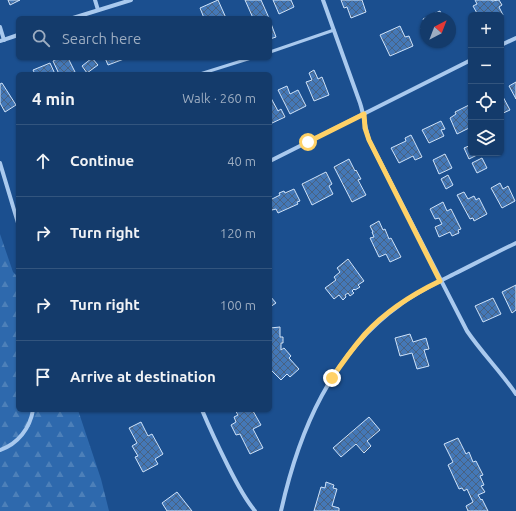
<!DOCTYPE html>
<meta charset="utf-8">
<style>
:root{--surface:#143b6b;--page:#214673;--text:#f1f3f6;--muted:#9dadc1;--line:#33557e}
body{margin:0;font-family:Ubuntu,sans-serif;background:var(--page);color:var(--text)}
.controls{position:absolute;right:12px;top:12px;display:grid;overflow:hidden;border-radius:6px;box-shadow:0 1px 3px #0004}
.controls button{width:36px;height:36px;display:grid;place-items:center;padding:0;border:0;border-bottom:1px solid var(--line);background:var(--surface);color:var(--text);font:20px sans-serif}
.compass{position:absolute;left:420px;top:12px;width:36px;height:36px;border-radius:50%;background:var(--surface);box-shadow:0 1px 3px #0004;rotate:42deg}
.stop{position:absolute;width:12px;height:12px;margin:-9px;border:3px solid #ffd166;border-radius:50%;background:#fff}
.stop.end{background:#ffd166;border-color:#fff;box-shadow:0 1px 4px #0008}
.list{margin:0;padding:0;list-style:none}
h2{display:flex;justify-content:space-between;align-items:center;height:52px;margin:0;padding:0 16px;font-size:17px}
h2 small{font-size:13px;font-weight:400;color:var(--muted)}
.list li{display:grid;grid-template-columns:26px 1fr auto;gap:12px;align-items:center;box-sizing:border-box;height:72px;padding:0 16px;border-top:1px solid var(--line)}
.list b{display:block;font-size:15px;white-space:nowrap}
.list em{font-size:13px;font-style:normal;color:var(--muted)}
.icon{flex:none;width:22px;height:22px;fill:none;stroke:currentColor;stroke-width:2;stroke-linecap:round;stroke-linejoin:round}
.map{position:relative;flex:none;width:516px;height:511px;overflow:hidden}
.search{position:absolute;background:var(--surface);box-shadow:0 1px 3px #0004;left:16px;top:16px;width:256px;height:44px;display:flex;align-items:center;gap:10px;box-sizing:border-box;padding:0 14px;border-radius:6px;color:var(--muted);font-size:15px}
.panel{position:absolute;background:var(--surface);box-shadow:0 1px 3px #0004;left:16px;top:72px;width:256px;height:340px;border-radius:6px}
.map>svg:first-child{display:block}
</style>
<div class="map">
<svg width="516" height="511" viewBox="0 0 516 511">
<defs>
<pattern id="forest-firs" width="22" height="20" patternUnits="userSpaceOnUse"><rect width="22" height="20" fill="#2e69ad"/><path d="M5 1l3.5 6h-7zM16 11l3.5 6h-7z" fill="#4d80b9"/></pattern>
<pattern id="building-cross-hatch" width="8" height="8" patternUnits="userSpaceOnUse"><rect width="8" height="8" fill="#4478b7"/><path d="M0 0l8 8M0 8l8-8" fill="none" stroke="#486282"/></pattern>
</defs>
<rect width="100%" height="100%" fill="#1b4f8f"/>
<!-- forest -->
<polygon fill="url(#forest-firs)" points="0,234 13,272 18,277 18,410 78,410 101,479 109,511 0,511"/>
<!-- building -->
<g fill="url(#building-cross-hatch)" stroke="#cfe3fa">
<polygon points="8,0 20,0 10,5"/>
<polygon points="218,0 226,18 204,18 200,8"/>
<polygon points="245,0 261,0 269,18 253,18"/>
<polygon points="273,0 291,0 294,7 279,14"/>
<polygon points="341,0 362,0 366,12 351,18 347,7 344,8"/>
<polygon points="475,0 492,0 492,1 499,0 502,5 499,7 503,15 501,17 501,15 478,15 473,6 477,4"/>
<polygon points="440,11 443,18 426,18 426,26 423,19"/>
<polygon points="270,21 276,37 270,39"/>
<polygon points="400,26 405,37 409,36 413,46 390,56 380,35"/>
<polygon points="426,26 426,39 421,28"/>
<polygon points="59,58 68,58 76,74 59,74 53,61"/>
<polygon points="92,58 98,65 87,73 82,66"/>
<polygon points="105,58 124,58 124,59 108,65"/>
<polygon points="50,63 55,74 35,74 33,70"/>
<polygon points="314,70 318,79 322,77 329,95 314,101 306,82 312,80 309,73"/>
<polygon points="516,82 516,99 509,86"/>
<polygon points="2,83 16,105 5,112 0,103 0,84"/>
<polygon points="287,86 290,94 298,90 306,106 290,114 278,90"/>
<polygon points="501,93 510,110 501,114"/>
<polygon points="270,98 271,98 278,111 281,109 285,117 270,124"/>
<polygon points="471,104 471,127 457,134 450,118 456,114 455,112"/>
<polygon points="441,121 445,129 441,130 444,136 429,143 422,130"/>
<polygon points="411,135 422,157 415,160 413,156 399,163 391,148 406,141 405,138"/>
<polygon points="471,145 471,153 479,153 479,154 469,159 464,148"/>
<polygon points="445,154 452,168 439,174 433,160"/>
<polygon points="482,158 487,168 477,173 472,163"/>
<polygon points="349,159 355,171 356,170 361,179 358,180 366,195 352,202 334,167"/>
<polygon points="326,172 332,184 329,186 333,194 312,205 302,184"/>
<polygon points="448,175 453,185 446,189 441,179"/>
<polygon points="500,183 503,189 508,186 515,201 502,208 491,188"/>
<polygon points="294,189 300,201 297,202 298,204 278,213 276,209 272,210 270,205 270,200 280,195 279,193 284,191 285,193"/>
<polygon points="464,192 468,199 474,196 476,200 479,198 487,214 474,221 473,218 470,219 457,195"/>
<polygon points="443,202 447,211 451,209 461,229 458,230 459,233 452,236 450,232 439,237 435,227 442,224 439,218 435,219 430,209"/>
<polygon points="379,221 383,230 385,229 389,239 391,238 401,257 390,262 386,254 379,257 370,238 374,237 372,232 373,232 370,226"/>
<polygon points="348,259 364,281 358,285 360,287 355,290 354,289 352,291 354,293 350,296 348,293 345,295 346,297 343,300 339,295 334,299 325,288 336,280 334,277 340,272 337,268"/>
<polygon points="516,285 516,310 512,313 502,292"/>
<polygon points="270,296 276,303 270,307"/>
<polygon points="493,298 501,314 483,322 475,306"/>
<polygon points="280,327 280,337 283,337 283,343 281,343 281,350 284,348 291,356 289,358 299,369 290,377 287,374 281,380 270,369 270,328"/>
<polygon points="410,334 413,342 426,338 429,349 424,350 429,366 417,369 412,353 400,356 395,338"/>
<polygon points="235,410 254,410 253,411 261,425 253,429 263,448 250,454 240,434 236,435 231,425 236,422 234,417 238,415"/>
<polygon points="369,417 380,430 367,441 371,446 364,453 356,444 341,457 333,448"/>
<polygon points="141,422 148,436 152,434 163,454 155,459 158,464 143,472 135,457 138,456 132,446 137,443 129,428"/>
<polygon points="458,438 466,454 469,452 473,462 476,461 483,475 480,476 484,485 481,486 485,492 478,495 481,500 482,499 488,511 468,511 466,506 473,502 467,489 464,491 462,488 459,489 448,465 453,462 444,444"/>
<polygon points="326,482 334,485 333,488 337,489 332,506 339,508 339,511 314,511 321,487 325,488"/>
<polygon points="177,492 192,511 167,511 162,503"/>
</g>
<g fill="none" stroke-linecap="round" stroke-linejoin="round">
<!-- lane -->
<g stroke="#a9c9ee" stroke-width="3">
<polyline points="270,52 334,30"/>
<polyline points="200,74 251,58"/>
</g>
<!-- street -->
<g stroke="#a9c9ee" stroke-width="4">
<polyline points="95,0 98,10"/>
<path d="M323 0 360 103C364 115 365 128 369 140L467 331C482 353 501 372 516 394"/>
<polyline points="73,18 131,0"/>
<polyline points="0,27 4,40"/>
<polyline points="0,41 18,35"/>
<polyline points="501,45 516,38"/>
<polyline points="270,161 471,60"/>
<polyline points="0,163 18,223"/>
<path d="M202 410C210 429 219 448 228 466 236 482 244 498 255 511"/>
<path d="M0 450C18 444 30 428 33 410"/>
<path d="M281 511C299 430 332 353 401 304 417 292 436 283 454 274 474 264 495 253 516 243"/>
</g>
</g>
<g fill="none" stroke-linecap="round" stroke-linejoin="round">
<!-- route -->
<path stroke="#ffd166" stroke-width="5" d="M308 142 364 114 365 128 369 140 440 281C413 294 386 311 365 334 353 348 342 363 332 378"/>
</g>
</svg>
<div class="controls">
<button>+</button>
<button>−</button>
<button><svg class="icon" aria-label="locate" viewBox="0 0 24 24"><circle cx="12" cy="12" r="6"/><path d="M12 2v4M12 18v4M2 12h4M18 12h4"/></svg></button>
<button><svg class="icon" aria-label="layers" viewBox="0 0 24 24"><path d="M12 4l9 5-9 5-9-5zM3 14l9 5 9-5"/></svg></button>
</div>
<svg class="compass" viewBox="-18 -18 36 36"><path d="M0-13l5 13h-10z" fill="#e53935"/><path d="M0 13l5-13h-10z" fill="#9dadc1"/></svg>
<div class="stop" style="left:308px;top:142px"></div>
<div class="stop end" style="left:332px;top:378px"></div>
<div class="search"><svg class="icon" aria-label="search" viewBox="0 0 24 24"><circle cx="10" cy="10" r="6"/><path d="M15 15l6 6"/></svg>Search here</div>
<section class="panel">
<h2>4 min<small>Walk · 260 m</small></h2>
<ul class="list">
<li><svg class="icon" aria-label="ahead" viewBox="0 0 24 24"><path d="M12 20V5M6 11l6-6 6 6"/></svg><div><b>Continue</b></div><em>40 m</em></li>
<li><svg class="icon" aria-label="right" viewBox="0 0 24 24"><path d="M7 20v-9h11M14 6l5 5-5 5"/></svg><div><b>Turn right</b></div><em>120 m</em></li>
<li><svg class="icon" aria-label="right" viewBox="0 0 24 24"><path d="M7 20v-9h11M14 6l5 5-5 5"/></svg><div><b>Turn right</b></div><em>100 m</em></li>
<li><svg class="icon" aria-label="arrive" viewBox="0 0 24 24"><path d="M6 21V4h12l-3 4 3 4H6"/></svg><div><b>Arrive at destination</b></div></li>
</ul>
</section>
</div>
